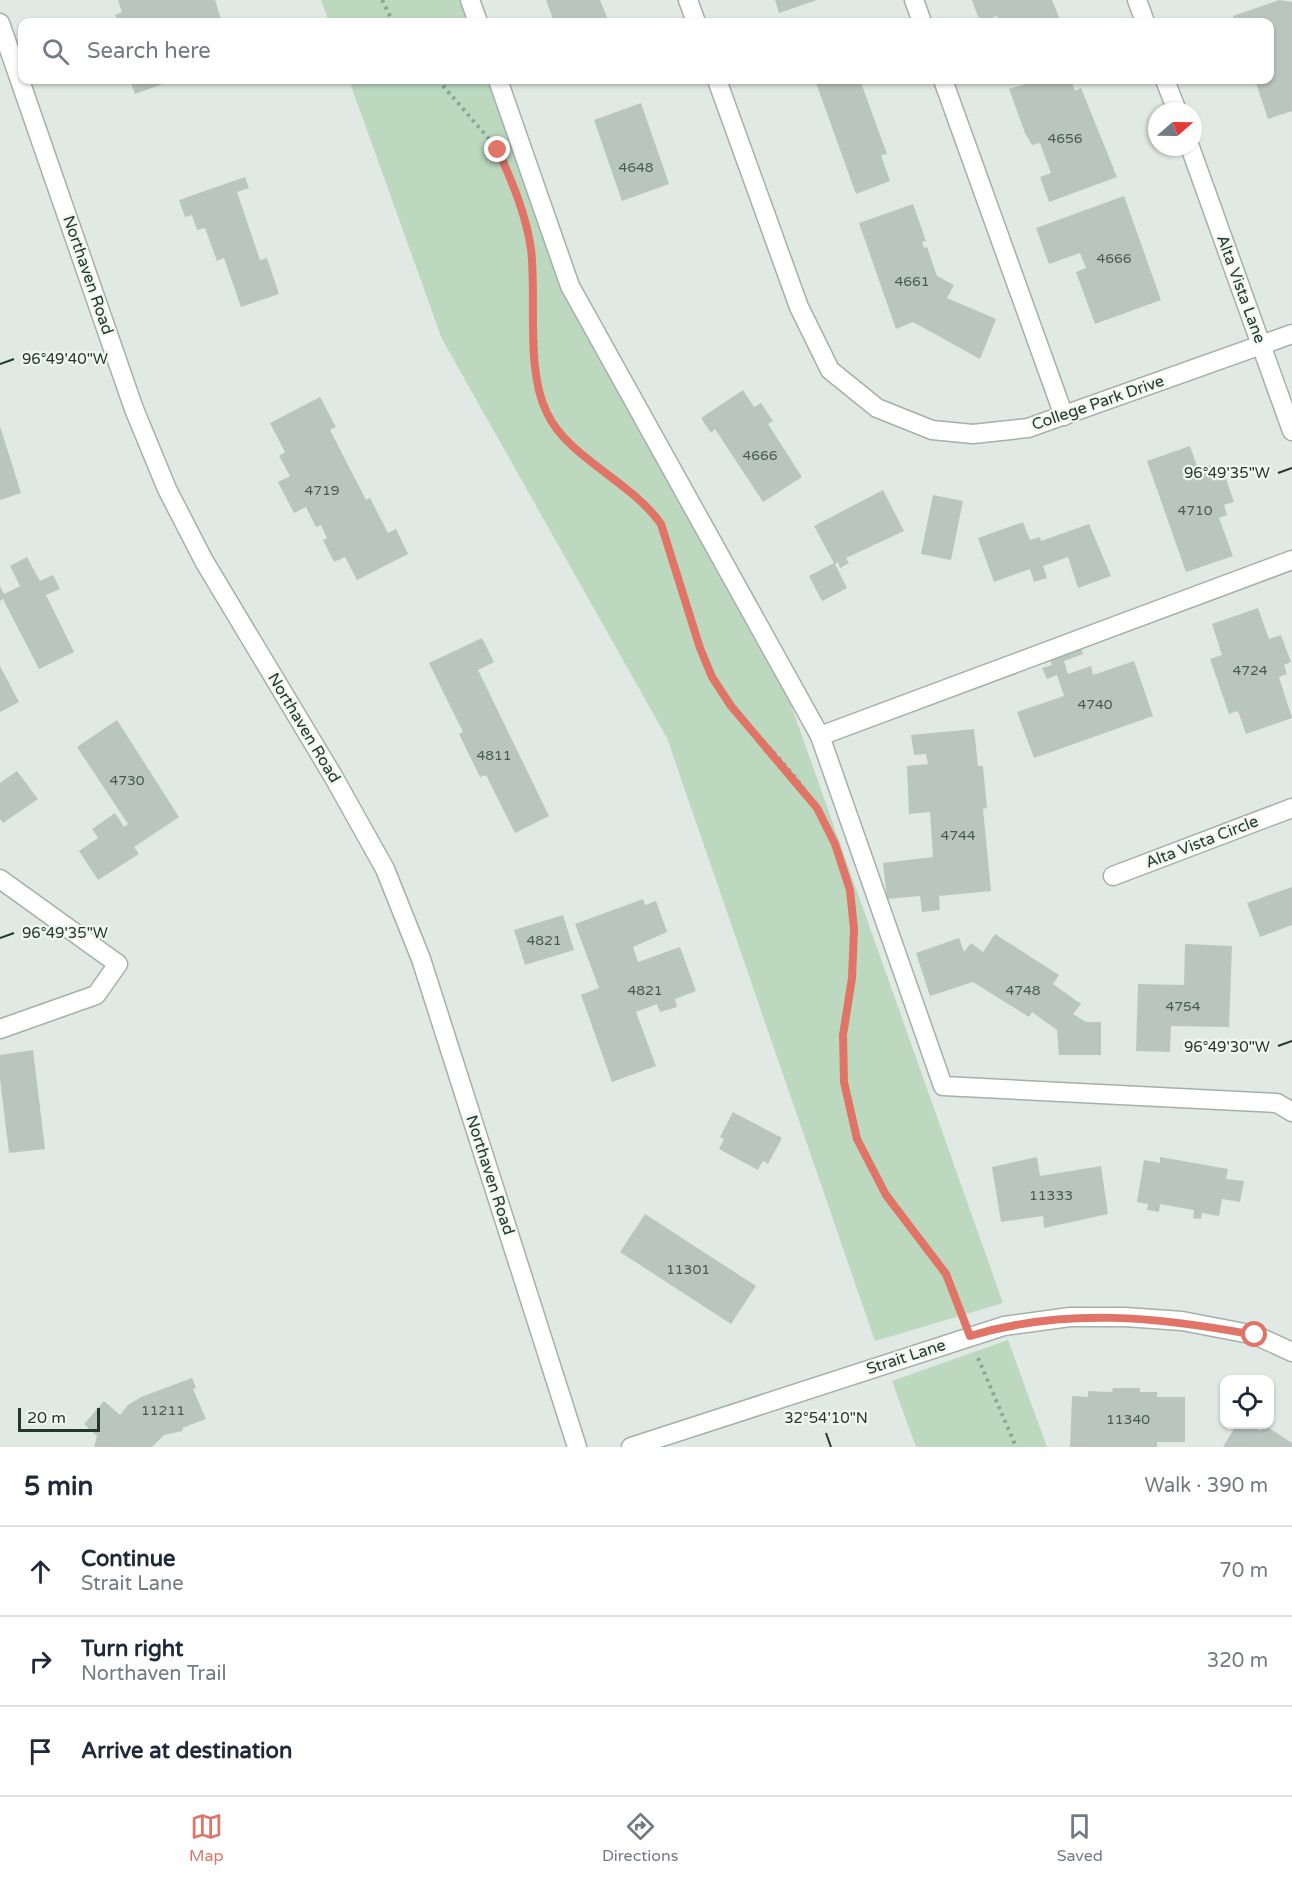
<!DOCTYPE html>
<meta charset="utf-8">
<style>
:root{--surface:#fff;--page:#f2f2f3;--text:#1f2937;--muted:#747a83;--line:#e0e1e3;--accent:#e07567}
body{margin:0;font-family:"Varela Round",sans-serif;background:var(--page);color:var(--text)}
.controls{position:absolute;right:18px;bottom:18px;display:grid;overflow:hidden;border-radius:12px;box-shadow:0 2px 4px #0004}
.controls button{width:54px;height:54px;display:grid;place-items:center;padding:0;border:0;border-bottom:2px solid var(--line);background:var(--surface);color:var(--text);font:30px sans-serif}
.compass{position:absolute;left:1148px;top:102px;width:54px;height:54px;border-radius:50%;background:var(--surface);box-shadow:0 2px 4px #0004;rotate:70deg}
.scale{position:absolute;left:18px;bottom:15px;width:82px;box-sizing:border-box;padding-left:6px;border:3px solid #23372f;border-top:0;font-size:16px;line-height:21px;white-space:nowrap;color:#23372f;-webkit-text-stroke:4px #f0f6f2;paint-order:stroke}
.stop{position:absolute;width:18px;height:18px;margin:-14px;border:4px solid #e07567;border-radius:50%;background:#fff}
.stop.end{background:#e07567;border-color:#fff;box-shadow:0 2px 6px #0008}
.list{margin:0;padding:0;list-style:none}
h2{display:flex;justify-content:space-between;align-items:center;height:78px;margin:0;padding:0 24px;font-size:26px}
h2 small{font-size:20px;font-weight:400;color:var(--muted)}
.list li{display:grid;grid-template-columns:39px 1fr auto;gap:18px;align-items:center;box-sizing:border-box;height:90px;padding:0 24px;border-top:2px solid var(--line)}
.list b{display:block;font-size:22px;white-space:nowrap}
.list p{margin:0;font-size:20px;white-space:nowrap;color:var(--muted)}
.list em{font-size:20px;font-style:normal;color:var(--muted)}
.icon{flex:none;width:33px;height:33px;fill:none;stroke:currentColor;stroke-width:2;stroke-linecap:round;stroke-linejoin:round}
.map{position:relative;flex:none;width:1292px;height:1447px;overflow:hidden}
.search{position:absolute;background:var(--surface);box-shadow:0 2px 4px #0004;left:18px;right:18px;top:18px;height:66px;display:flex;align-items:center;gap:15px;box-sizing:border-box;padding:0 21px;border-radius:12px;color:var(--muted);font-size:22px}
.sheet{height:348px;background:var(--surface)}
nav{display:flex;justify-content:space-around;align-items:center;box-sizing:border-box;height:84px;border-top:2px solid var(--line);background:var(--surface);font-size:16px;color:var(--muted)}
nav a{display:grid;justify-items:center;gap:3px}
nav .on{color:var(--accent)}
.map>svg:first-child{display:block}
</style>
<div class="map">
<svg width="1292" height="1447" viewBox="0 0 1292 1447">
<rect width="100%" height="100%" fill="#e0e9e4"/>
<!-- green -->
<g fill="#bcd8bf">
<polygon points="321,0 463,0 471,22 329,22"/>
<polygon points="349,80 492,80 564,284 786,691 1003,1303 875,1341 667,738 442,339"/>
<polygon points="1008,1340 1047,1447 916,1447 892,1381"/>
</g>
<!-- building -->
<g fill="#b9c6c0">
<polygon points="118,0 215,0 222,22 118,22 115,15 122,12"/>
<polygon points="546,0 600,0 609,22 554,22"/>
<polygon points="775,0 817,0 779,13"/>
<polygon points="972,0 1052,0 1061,22 999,22 997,16 980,22"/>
<polygon points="1279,0 1292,2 1292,111 1268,119 1255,80 1270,80 1270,22 1235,22 1233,16"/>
<polygon points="130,80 174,80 135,94"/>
<polygon points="815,80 860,80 887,154 881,155 890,181 856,194"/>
<polygon points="1039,80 1071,80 1075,91 1081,88 1117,177 1049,202 1040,177 1051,173 1040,143 1032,145 1025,133 1009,89"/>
<polygon points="641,103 669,184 622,201 594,120"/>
<polygon points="245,177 249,188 237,192 260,260 267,258 279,294 241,307 224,258 217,261 205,228 197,230 192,215 185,217 179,200"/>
<polygon points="1124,196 1161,300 1095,324 1076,272 1086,268 1080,253 1049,264 1036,228"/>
<polygon points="913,204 926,241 922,242 924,248 927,247 937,276 954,285 947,298 996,319 980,359 913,322 896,329 859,223"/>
<polygon points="743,390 754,407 761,403 773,421 768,424 802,477 763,502 715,429 711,433 701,418"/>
<polygon points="320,397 336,427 330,430 366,500 370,498 388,533 396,529 408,554 357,580 345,557 334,562 323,540 327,538 321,525 316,527 306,507 294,513 278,482 290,476 279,456 285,452 270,423"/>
<polygon points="0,426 21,493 0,500"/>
<polygon points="1190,446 1198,469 1210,465 1215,480 1225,476 1234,502 1224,505 1227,515 1219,518 1233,556 1186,572 1147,461"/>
<polygon points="883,490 904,531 846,558 849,563 840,568 838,562 835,564 847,588 822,601 809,576 834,563 814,526"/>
<polygon points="933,495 963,501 951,560 921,554"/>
<polygon points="1023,522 1030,540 1040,537 1041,541 1089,524 1111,576 1078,588 1068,557 1043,566 1047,578 1034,582 1030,569 994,582 978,538"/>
<polygon points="27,557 40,581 53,575 60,589 46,595 74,652 39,669 3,599 0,601 0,586 4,594 20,586 10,566"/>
<polygon points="1258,608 1269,639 1281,635 1291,662 1284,665 1287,674 1279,677 1292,718 1246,734 1238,711 1229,714 1210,659 1222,655 1212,624"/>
<polygon points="482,638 494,662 478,670 549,816 515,833 486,775 480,777 459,734 463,732 429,663"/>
<polygon points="1080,645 1083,654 1064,661 1068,674 1091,666 1093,675 1134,661 1153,716 1034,758 1017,712 1064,696 1057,675 1047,679 1042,668 1052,665 1048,656"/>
<polygon points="0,666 19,702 0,712"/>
<polygon points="117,720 179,817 134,847 139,854 98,880 79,851 98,838 92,829 115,813 124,827 128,824 77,747"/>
<polygon points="974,729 978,766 983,766 987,808 983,809 991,891 939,896 940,910 922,912 920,896 887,899 883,863 933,857 930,812 909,814 907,766 928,764 926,754 914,755 911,735"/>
<polygon points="17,771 38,799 3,823 0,819 0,783"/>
<polygon points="1292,887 1292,925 1260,937 1247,903"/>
<polygon points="643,899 645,905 656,901 667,932 633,947 638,962 680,947 696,991 675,999 677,1007 660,1012 657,1004 636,1012 656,1066 612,1082 581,995 599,988 575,924"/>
<polygon points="563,915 574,950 525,965 514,930"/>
<polygon points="995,934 1059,975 1053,984 1081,1004 1073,1014 1086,1022 1101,1022 1101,1055 1059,1055 1057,1030 1032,1012 1029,1017 973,982 930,996 916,953 959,938 964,952 971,943 983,952"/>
<polygon points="1185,944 1232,946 1229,1027 1171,1026 1170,1052 1136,1051 1138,984 1184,985"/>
<polygon points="33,1050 45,1149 9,1153 0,1079 0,1055"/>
<polygon points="733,1112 782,1138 768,1164 763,1161 758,1170 719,1149 724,1139 720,1137"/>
<polygon points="1037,1157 1040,1176 1101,1166 1108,1214 1044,1228 1043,1216 1001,1222 992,1167"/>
<polygon points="1160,1157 1228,1169 1226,1179 1244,1181 1240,1202 1222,1199 1219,1216 1202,1213 1201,1219 1193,1218 1194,1210 1160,1204 1159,1212 1147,1210 1148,1204 1137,1202 1144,1160 1160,1163"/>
<polygon points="645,1214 756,1286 731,1324 620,1252"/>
<polygon points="192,1378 196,1388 193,1389 206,1419 182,1428 183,1431 164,1435 152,1447 94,1447 97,1436 84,1424 104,1401 120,1415 128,1405 141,1397"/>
<polygon points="1113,1388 1140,1388 1140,1392 1157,1392 1157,1397 1185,1397 1185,1442 1157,1442 1157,1447 1070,1447 1072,1396 1088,1397 1088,1391 1112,1392"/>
<polygon points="1237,1424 1250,1424 1260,1431 1264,1425 1292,1443 1292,1447 1223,1447"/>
</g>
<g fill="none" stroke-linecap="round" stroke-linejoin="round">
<defs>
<g id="minor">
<polyline points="470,0 478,22"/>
<polyline points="688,0 696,22"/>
<polyline points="914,0 922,22"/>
<polyline points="1137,0 1145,22"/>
<polyline points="0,23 134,409 167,489 204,561 333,776 385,869 421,959 577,1447"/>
<polyline points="498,80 570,286 820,736 1292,560"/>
<polyline points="717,80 799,307 830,370 877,408 932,430 973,434 1028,428 1292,334"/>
<polyline points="943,80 1064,416"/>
<polyline points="1165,80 1177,111"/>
<polyline points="1190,147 1292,431"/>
<polyline points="820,736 943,1086 1277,1103 1292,1112"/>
<polyline points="1113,876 1292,808"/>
<polyline points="0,879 118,964 96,995 0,1029"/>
<polyline points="631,1447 1004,1326 1070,1317 1125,1317 1182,1321 1255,1335 1292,1352"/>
</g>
</defs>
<!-- minor casing -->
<use href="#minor" stroke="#a4b0aa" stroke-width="21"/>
<!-- path -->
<g stroke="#85a999" stroke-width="4" stroke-dasharray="3 4.5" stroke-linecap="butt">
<polyline points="382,0 393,22"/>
<polyline points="438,80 496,147"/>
<path d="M531 250 538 391 547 414 561 436 648 506 661 523C678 570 689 638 713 679 743 729 797 766 822 819"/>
<polyline points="851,899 854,929 852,978 843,1035 844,1082 857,1139 886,1195 946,1274 964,1317"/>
<polyline points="978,1358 1016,1447"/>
</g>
<!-- minor -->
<use href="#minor" stroke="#fff" stroke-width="18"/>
</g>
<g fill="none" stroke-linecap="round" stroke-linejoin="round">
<!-- route -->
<path stroke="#e07567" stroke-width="8" d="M498 150C512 182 526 214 531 249 537 298 525 369 547 413 568 458 631 481 661 524L700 648 712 677 731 706 817 808 835 844 850 890 854 929 852 978 843 1035 844 1082 857 1139 886 1195 946 1274 970 1336C1066 1307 1159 1317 1255 1335"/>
</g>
<!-- ticks -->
<path fill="none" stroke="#23372f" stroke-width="2" d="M0 364 14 359M1278 473 1292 468M0 938 14 933M1278 1046 1292 1041M826 1433 831 1447"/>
<g text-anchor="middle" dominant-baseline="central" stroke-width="4.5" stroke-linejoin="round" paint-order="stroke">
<!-- number labels -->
<g font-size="14" fill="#485b53">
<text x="1065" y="138">4656</text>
<text x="636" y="167">4648</text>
<text x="1114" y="258">4666</text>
<text x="912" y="281">4661</text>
<text x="760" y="455">4666</text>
<text x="322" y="490">4719</text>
<text x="1195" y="510">4710</text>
<text x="1250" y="670">4724</text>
<text x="1095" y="704">4740</text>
<text x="494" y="755">4811</text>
<text x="127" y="780">4730</text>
<text x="958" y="835">4744</text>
<text x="544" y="940">4821</text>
<text x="645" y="990">4821</text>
<text x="1023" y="990">4748</text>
<text x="1183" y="1006">4754</text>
<text x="1051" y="1195">11333</text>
<text x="688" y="1269">11301</text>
<text x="163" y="1410">11211</text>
<text x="1128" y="1419">11340</text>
</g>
<!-- street labels -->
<g font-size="16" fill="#23372f" stroke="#f0f6f2">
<text transform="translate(88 275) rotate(71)">Northaven Road</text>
<text transform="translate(1241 289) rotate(70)">Alta Vista Lane</text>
<text transform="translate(1098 403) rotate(-19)">College Park Drive</text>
<text transform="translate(304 728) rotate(59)">Northaven Road</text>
<text transform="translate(1202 842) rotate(-21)">Alta Vista Circle</text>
<text transform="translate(490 1175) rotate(72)">Northaven Road</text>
<text transform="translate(906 1357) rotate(-18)">Strait Lane</text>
</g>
</g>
<g font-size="15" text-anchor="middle" fill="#23372f" stroke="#f0f6f2" stroke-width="4.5" stroke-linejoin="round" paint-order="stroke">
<text x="65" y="364">96°49'40"W</text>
<text x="1227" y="478">96°49'35"W</text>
<text x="65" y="938">96°49'35"W</text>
<text x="1227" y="1052">96°49'30"W</text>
<text x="826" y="1423">32°54'10"N</text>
</g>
</svg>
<div class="controls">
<button><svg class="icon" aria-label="locate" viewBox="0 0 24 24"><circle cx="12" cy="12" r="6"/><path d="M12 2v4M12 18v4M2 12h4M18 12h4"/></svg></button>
</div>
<svg class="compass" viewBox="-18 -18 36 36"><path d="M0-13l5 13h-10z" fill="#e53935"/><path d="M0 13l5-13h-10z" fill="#747a83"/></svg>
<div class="scale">20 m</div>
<div class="stop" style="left:1255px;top:1335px"></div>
<div class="stop end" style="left:498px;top:150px"></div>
<div class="search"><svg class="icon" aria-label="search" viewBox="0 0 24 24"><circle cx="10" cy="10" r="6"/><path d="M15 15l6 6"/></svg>Search here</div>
</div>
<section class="sheet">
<h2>5 min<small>Walk · 390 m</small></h2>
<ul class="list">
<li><svg class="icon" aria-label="ahead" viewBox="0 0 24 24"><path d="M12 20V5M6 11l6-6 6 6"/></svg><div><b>Continue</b><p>Strait Lane</p></div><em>70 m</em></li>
<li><svg class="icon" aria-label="right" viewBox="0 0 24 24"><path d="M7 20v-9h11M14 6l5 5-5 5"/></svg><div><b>Turn right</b><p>Northaven Trail</p></div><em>320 m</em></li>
<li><svg class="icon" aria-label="arrive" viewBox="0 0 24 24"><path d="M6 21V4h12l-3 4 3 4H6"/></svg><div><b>Arrive at destination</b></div></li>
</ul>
</section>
<nav>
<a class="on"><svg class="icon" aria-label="map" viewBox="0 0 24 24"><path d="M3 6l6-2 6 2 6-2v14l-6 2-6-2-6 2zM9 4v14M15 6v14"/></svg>Map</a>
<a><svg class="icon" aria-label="directions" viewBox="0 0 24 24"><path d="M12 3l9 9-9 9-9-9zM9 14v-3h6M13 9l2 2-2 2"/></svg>Directions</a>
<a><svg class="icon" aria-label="saved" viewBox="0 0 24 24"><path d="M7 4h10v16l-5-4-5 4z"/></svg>Saved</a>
</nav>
